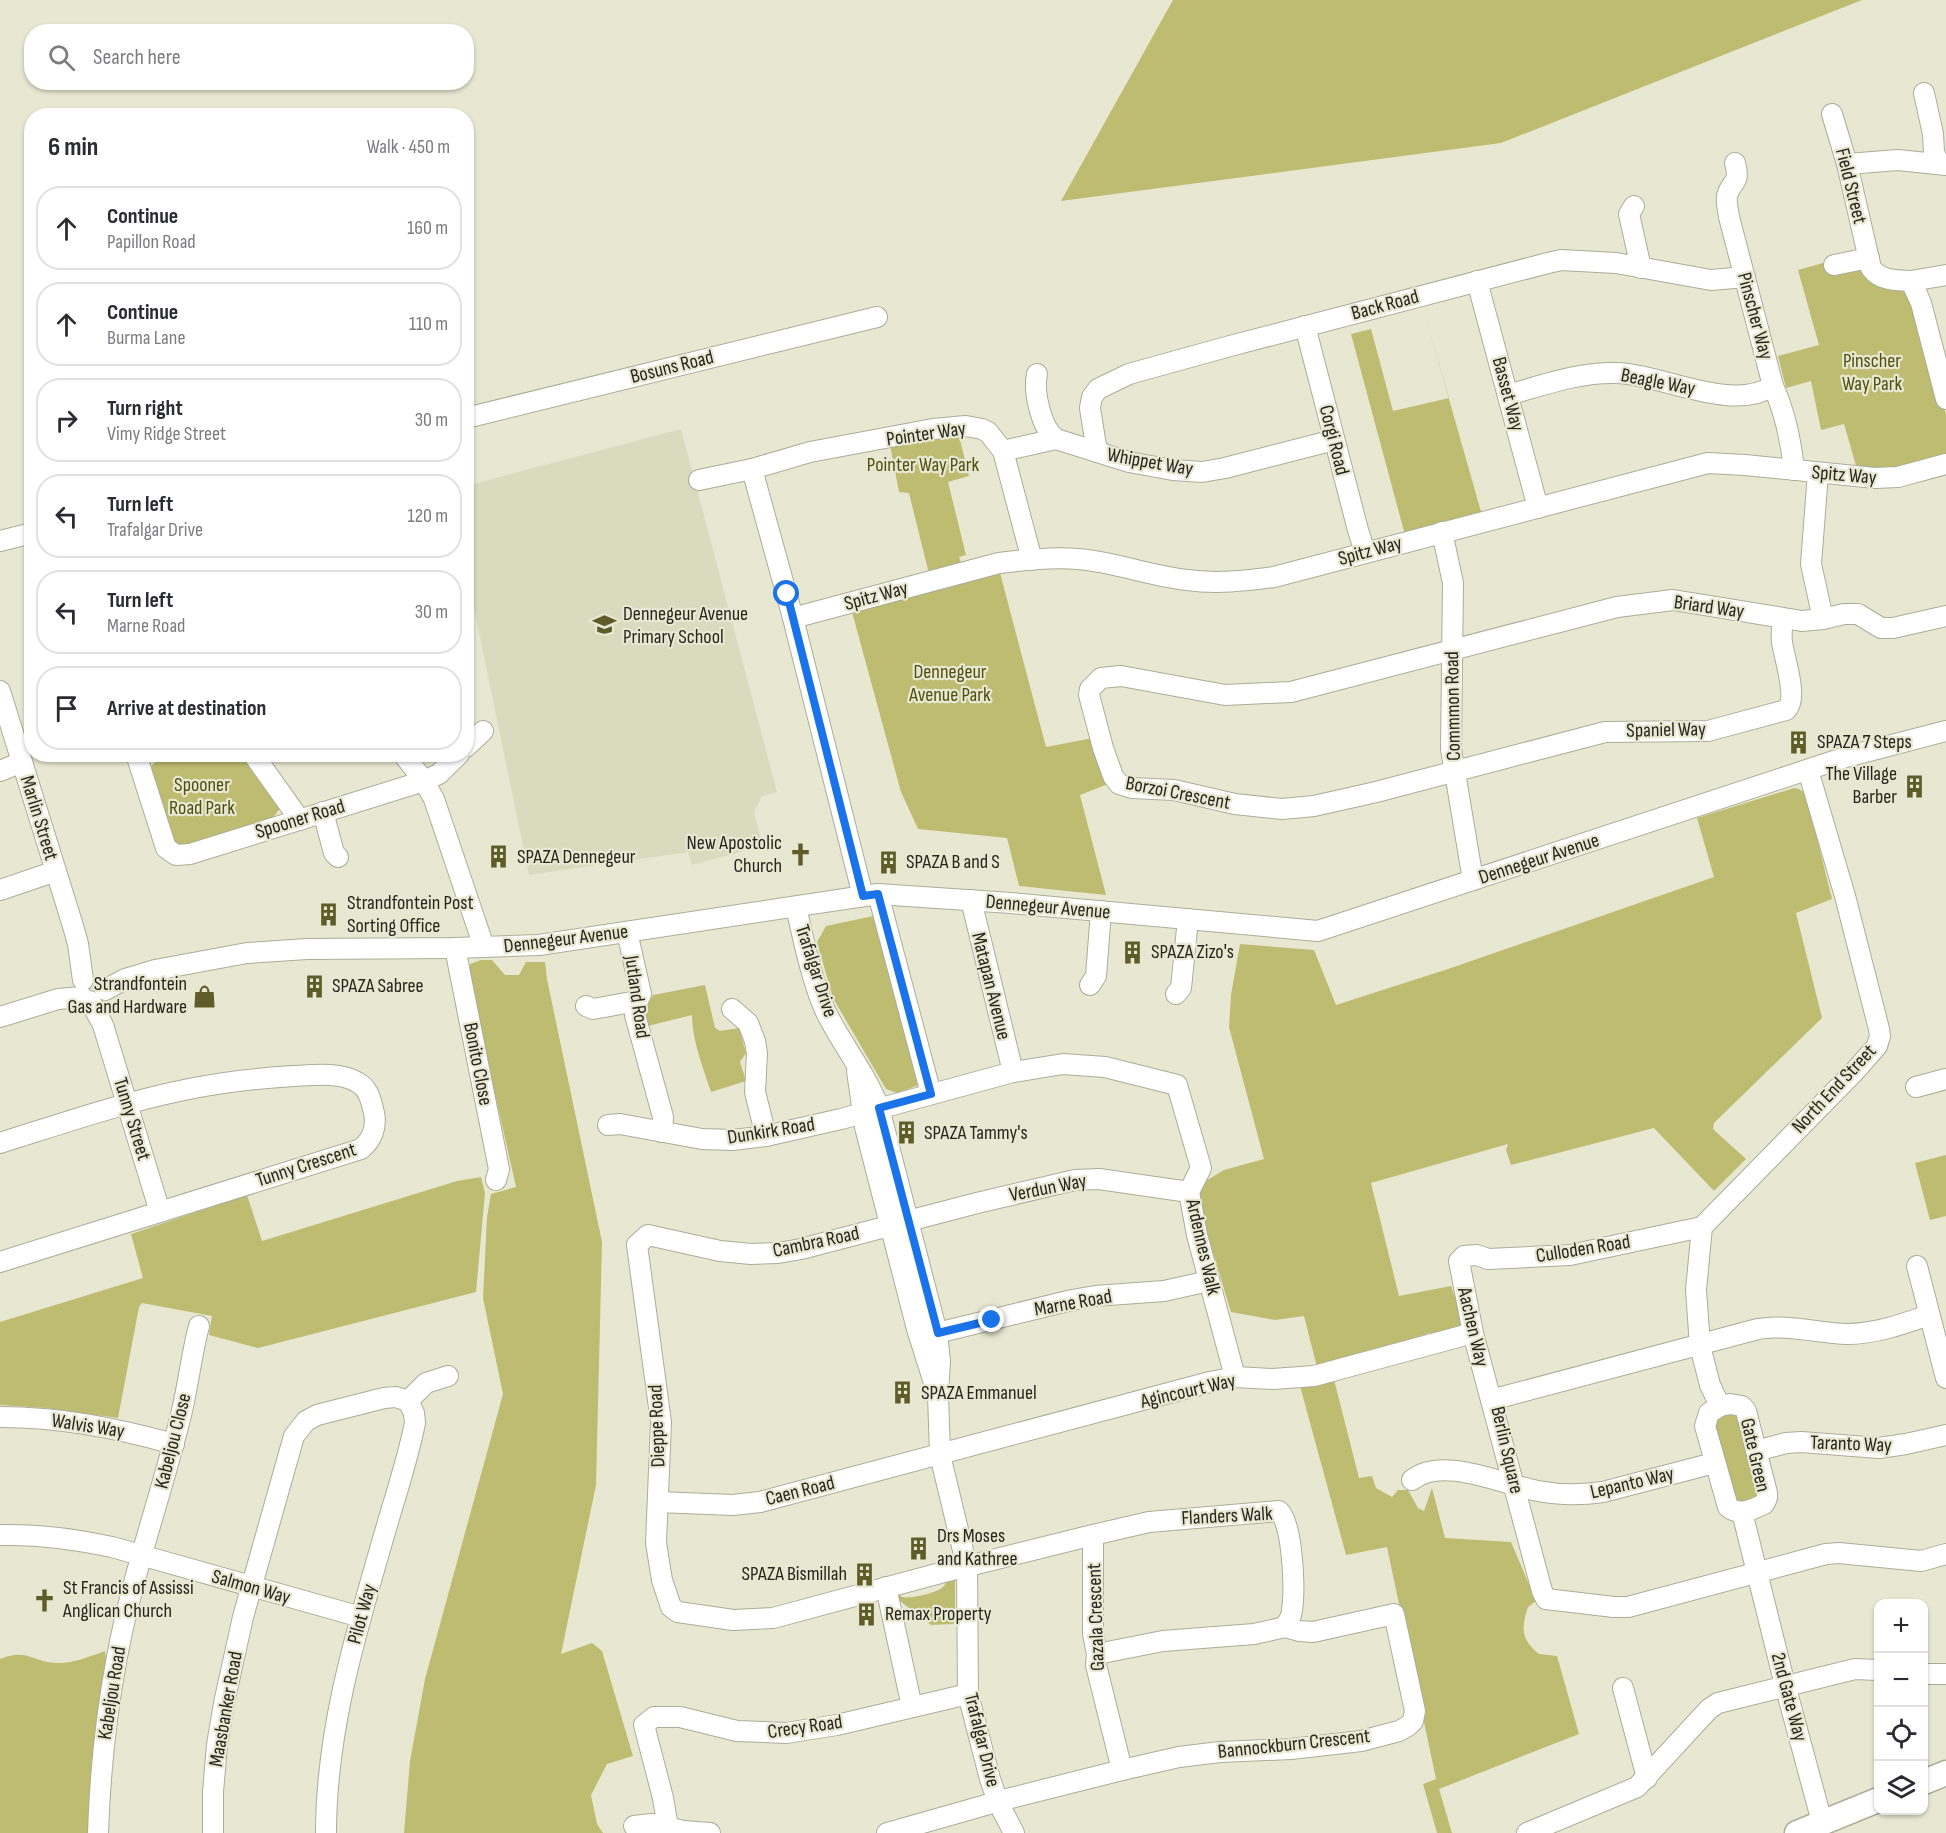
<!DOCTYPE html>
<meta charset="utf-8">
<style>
:root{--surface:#fff;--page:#f7f7f7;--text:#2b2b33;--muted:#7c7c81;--line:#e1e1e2}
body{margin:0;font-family:"Sofia Sans Condensed",sans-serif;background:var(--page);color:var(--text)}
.controls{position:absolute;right:18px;bottom:18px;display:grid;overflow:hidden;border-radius:12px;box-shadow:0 2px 4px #0004}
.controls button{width:54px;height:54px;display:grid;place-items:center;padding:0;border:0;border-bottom:2px solid var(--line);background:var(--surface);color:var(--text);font:30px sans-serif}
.stop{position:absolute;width:18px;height:18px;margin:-14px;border:4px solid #1a73e8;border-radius:50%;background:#fff}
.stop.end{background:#1a73e8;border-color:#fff;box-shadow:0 2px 6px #0008}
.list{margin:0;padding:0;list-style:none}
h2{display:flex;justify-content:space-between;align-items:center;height:78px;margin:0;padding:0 24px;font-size:26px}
h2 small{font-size:20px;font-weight:400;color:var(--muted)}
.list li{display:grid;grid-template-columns:39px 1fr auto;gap:18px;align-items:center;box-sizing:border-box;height:84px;margin:0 12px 12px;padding:0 12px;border:2px solid var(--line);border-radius:24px}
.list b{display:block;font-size:22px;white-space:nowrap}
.list p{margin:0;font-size:20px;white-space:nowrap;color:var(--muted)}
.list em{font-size:20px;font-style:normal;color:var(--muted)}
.icon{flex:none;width:33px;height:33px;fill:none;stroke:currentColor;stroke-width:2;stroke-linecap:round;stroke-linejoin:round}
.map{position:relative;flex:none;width:1946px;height:1833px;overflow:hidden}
.search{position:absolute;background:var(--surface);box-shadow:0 2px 4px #0004;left:24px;top:24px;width:450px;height:66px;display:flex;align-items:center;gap:15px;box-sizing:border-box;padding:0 21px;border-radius:24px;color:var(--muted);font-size:22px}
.panel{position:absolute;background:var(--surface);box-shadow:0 2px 4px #0004;left:24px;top:108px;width:450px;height:654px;border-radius:24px}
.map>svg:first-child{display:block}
</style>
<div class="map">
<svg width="1946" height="1833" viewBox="0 0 1946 1833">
<rect width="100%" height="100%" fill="#e8e8d2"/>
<!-- built -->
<polygon fill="#dadabe" points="681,429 777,792 762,796 754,813 763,846 692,865 688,852 529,875 467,574 466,486"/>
<!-- green -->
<g fill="#bebc71">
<polygon points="1173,0 1862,0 1501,143 1061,201"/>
<polygon points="1823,263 1825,271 1861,264 1869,281 1878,285 1892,285 1913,294 1946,415 1946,456 1901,469 1857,469 1844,424 1821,430 1811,381 1786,388 1778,356 1819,345 1798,270"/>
<polygon points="1425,315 1482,515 1405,535 1351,334 1371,329 1393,411 1449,398"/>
<polygon points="958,432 969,476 948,482 966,555 959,557 962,565 929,574 909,493 899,492 890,445"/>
<polygon points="999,569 1046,747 1093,738 1108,784 1080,795 1106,895 1019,886 1007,838 918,829 901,792 852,612"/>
<path d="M178 755H244L280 808 270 822 187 847 174 846 149 771C153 758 167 759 178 755Z"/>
<path d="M1794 788 1799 789 1806 794 1832 899 1796 913 1822 1018 1714 1123 1713 1129 1746 1159 1714 1191 1654 1128 1511 1165 1506 1150 1508 1144 1371 1183 1399 1296 1451 1286 1465 1325 1449 1336 1430 1333 1330 1364 1359 1478 1372 1476 1376 1488 1392 1497 1398 1490H1408L1418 1508 1424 1511 1432 1488 1445 1538 1511 1542 1536 1601 1528 1607C1521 1629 1521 1639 1539 1654L1557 1656 1579 1734 1439 1789 1452 1833H1437L1423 1784 1436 1779 1387 1547 1346 1555 1300 1386 1320 1379 1304 1316 1275 1320 1231 1312 1196 1196 1204 1182 1224 1170 1264 1159 1229 1027 1231 995 1240 944 1314 950 1336 1005 1448 969 1714 877 1697 818Z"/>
<polygon points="878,915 922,1084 897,1093 886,1089 833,998 817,942 826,926"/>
<polygon points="481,960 492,960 505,975 519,975 526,962 545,962 547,979 602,1242 596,1485 561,1654 592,1643 602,1651 633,1756 607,1764 591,1795 597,1824 603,1833 404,1833 410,1761 425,1679 503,1394 483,1298 487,1217 491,1194 516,1187 469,978 470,964"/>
<path d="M705 985 715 1028 720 1031 739 1028 746 1053 740 1062 746 1081 711 1092C703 1067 692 1041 692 1015L644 1027 642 1012 653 995Z"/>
<polygon points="1946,1155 1946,1216 1930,1220 1915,1163"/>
<polygon points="481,1177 485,1193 476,1292 258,1348 209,1335 212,1316 142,1303 139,1307 118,1418 46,1408 0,1405 0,1322 143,1278 131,1234 247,1195 262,1241 457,1181"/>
<polygon points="1737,1410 1763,1496 1736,1506 1709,1419"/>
<path d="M955 1577V1621L953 1624 931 1625 896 1598V1591L902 1597C910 1599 937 1593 943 1587 946 1584 946 1582 946 1578Z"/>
<path d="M105 1651 106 1660 91 1766 88 1833H0V1659C27 1648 31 1661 55 1663 72 1664 88 1657 105 1651Z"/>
</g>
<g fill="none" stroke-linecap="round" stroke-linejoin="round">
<defs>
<g id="minor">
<polyline points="1924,93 1933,134 1934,152 1939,164"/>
<path d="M1832 114 1847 164 1871 268C1880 281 1897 280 1911 281L1921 303 1946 399"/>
<path d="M1735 163C1741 185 1731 180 1727 196 1726 202 1728 210 1729 217L1773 386C1785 412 1791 441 1794 470"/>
<polyline points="1847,164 1898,160 1946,165"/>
<polyline points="1634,206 1629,214 1641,268"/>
<polyline points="1834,265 1869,258"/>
<polyline points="1477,281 1538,508"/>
<polyline points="1911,281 1946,275"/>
<polyline points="1305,326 1358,530 1365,552"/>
<path d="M1037 374C1033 391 1041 428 1056 439"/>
<path d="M1508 395C1544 385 1579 372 1616 373 1662 374 1731 413 1773 386"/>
<polyline points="466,418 877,317"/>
<polyline points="1003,451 1056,439 1129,462 1173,470 1202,472 1225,468 1334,440"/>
<polyline points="1097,452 1090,408 1092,397 1098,389 1129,374 1230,346 1548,263 1561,260 1616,263 1711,280 1745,277"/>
<polyline points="1818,473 1811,564 1823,619"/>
<polyline points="699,480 752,469"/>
<polyline points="1442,532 1453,583 1451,749 1473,880"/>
<polyline points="0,541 32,533"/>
<path d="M793 618 999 563C1025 560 1052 557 1078 559 1115 562 1150 576 1187 580 1216 584 1245 581 1274 577L1708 463 1745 465 1875 478 1898 477 1946 464"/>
<path d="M1783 618C1782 626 1781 634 1782 642 1784 658 1799 699 1786 710L1708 731 1605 732 1376 792 1314 806 1282 809 1235 804 1174 790 1132 788 1119 784 1113 776 1103 748 1089 695 1090 689 1101 678 1121 676 1225 695 1291 692 1617 607 1673 600 1802 621 1823 619 1844 614H1858L1881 628H1893L1946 616"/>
<polyline points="0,691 73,926 78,944 83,980"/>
<polyline points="466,747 483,731"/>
<polyline points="136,754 166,848 176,855 190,854 424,781 439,774 459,754"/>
<polyline points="253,754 300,820"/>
<polyline points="403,754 424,781 434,799 484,947"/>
<polyline points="0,771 22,762"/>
<polyline points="323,812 334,853 338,857"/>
<polyline points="0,890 56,871"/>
<polyline points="878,894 931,1094"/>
<polyline points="863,896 793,618 752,469 810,452 933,429 966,426 982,429 988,432 1003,451 1032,560"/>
<polyline points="971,900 1013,1072"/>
<path d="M796 907C803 938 812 981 825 1010 841 1044 866 1073 879 1108L937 1333 940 1361 938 1394 940 1455 967 1567 968 1694 990 1779 998 1802 1014 1833"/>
<polyline points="627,932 641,994 635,1007 635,1015 663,1117 662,1132"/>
<polyline points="455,948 499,1169 496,1180"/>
<polyline points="1090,985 1096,976 1101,911"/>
<polyline points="105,990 125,979 155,970 247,953 307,949 455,948 539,945 878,894 1011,903 1318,931 1846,757 1946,731"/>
<polyline points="1176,994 1181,988 1188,919"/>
<polyline points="90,1001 103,1025 160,1212"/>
<polyline points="586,1006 593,1009 637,1001"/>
<polyline points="732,1009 748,1023 755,1041 757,1053 755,1092 766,1136"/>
<polyline points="0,1017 58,999 82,997"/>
<polyline points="857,1071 865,1127 917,1329 935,1386"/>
<polyline points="1916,1087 1946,1079"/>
<polyline points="608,1125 620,1124 702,1139 733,1140 766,1136 841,1119 1013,1072 1063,1064 1105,1067 1177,1085 1201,1168 1189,1192 1197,1235 1235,1377"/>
<path d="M0 1143C61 1124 127 1101 189 1089 224 1082 259 1078 294 1076 313 1075 340 1072 357 1082 369 1088 371 1101 374 1113 377 1127 372 1140 361 1149L0 1262"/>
<polyline points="1702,1227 1570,1255 1488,1259 1477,1255 1464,1256 1459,1261 1473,1333 1542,1591 1546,1599 1614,1607 1628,1607 1826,1554 1839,1553 1921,1561 1946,1554"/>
<polyline points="1917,1266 1946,1378"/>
<polyline points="937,1333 1072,1300 1095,1296 1164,1291 1209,1281"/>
<path d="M1491 1400 1758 1329C1787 1324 1818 1333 1847 1334 1875 1334 1903 1324 1929 1315"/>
<polyline points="408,1401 426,1383 448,1376"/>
<path d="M1730 1404 1742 1406 1746 1411 1767 1493V1498L1764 1504C1752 1510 1739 1516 1728 1507L1705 1426 1709 1413 1720 1406Z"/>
<polyline points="1720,1406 1710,1385 1700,1346 1696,1290 1702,1227 1855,1071 1877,1046 1880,1036 1879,1029 1845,896 1808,770"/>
<path d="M0 1417C60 1417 116 1428 174 1444"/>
<polyline points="1756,1451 1786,1443 1801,1442 1879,1448 1906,1444 1946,1435"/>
<path d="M1412 1480C1442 1455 1504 1485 1538 1491 1559 1495 1582 1495 1603 1492L1714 1463"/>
<polyline points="658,1502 733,1505 760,1502 1210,1382 1235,1377 1273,1379 1314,1376 1473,1333"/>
<polyline points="1742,1512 1785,1685 1822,1822"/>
<path d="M0 1535C38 1534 75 1539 112 1547L361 1617"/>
<path d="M1093 1535 1149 1522 1279 1511C1293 1524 1295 1590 1292 1610 1292 1616 1288 1622 1285 1627"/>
<polyline points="886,1587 912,1707"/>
<polyline points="1097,1654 1163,1641 1254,1634 1285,1627 1299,1631 1313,1632 1394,1614 1415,1711 1413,1721 1408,1726 1399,1731 1361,1741 1291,1749 1220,1752 1179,1757 1122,1770"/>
<polyline points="1924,1674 1946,1674"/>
<polyline points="1623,1688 1647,1778"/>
<polyline points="634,1826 652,1824 684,1831 710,1833"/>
<path d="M98 1833C100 1773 106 1715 117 1657 132 1576 160 1499 180 1419 188 1388 191 1356 199 1326"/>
<path d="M213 1833V1792L217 1745 224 1703 243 1617 294 1436 306 1421 317 1415 384 1398 396 1397 408 1401 414 1413 415 1423C408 1458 397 1491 387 1525 358 1626 326 1727 326 1833"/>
<polyline points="669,1833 663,1798 644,1725 654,1717 680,1717 737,1731 786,1733 837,1725 968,1694"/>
<polyline points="887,1833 1007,1799 1122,1770 1096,1665 1097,1654 1093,1634 1093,1535 944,1572 773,1618 733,1620 678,1612 671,1607 662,1580 656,1543 661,1422 637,1245 648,1235 720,1251 751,1254 778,1253 801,1249 977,1203 1075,1180 1099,1179 1189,1192"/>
<polyline points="1527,1833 1637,1787 1709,1709 1718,1703 1855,1669 1878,1670"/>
</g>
<g id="major">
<polyline points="1924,1782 1946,1773"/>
<polyline points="1797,1833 1878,1800"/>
</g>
</defs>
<!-- minor casing -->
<use href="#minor" stroke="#acac98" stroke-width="22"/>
<!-- major casing -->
<use href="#major" stroke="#acac98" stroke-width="27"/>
<!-- minor -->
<use href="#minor" stroke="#fff" stroke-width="20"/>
<!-- major -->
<use href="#major" stroke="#fff" stroke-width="24"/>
</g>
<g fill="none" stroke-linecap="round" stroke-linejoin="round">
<!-- route -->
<polyline stroke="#1a73e8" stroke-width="8" points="787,594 863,896 878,894 931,1094 879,1108 938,1333 992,1320"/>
</g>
<!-- icons -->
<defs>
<symbol id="school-bare" viewBox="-9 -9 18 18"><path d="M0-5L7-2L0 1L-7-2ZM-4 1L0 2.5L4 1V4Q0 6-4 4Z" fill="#5e5c29" stroke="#e8e8d2" stroke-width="2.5" paint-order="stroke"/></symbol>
<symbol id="building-bare" viewBox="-9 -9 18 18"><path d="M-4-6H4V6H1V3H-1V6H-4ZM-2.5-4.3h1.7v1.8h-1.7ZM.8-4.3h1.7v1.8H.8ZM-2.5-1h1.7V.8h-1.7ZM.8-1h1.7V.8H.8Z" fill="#5e5c29" stroke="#e8e8d2" stroke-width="2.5" paint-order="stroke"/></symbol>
<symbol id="church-bare" viewBox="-9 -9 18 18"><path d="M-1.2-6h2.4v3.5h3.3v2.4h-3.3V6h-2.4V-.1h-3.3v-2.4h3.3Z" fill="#5e5c29" stroke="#e8e8d2" stroke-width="2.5" paint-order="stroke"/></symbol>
<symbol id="shop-bare" viewBox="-9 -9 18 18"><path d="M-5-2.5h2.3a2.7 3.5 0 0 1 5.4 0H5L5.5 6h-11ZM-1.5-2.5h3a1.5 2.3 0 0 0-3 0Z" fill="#5e5c29" stroke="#e8e8d2" stroke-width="2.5" paint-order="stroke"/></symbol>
</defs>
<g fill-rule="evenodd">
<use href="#school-bare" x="588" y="608" width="33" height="33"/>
<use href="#building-bare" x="1782" y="726" width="33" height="33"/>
<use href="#building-bare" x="1898" y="770" width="33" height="33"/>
<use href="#church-bare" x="784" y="838" width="33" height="33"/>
<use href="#building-bare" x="482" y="840" width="33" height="33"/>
<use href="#building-bare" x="872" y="846" width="33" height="33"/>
<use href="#building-bare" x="312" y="898" width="33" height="33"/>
<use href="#building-bare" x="1116" y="936" width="33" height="33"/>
<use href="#building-bare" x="298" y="970" width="33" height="33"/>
<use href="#shop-bare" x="188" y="980" width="33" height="33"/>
<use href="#building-bare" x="890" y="1116" width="33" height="33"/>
<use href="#building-bare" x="886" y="1376" width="33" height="33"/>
<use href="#building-bare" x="902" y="1532" width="33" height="33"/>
<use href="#building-bare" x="848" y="1558" width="33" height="33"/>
<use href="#church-bare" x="28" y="1584" width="33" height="33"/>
<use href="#building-bare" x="850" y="1598" width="33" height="33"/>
</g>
<g text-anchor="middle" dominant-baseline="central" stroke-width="4.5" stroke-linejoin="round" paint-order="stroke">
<!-- street labels -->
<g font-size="20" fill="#26251e" stroke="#e8e8d2">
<text transform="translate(1851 186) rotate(76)">Field Street</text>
<text transform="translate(1385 305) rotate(-15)">Back Road</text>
<text transform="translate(1755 316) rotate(75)">Pinscher Way</text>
<text transform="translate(672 367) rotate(-14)">Bosuns Road</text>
<text transform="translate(1658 382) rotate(11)">Beagle Way</text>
<text transform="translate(1508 394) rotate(75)">Basset Way</text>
<text transform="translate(926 434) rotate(-8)">Pointer Way</text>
<text transform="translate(1334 440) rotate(76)">Corgi Road</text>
<text transform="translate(1150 462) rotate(10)">Whippet Way</text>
<text transform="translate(1844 475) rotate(5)">Spitz Way</text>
<text transform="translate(1370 551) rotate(-15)">Spitz Way</text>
<text transform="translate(876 596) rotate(-15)">Spitz Way</text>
<text transform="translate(1709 607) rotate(8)">Briard Way</text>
<text transform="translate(1453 706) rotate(-91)">Commmon Road</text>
<text transform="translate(1666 730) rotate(-1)">Spaniel Way</text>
<text transform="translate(1178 793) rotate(11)">Borzoi Crescent</text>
<text transform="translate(39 818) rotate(73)">Marlin Street</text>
<text transform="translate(300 819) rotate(-17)">Spooner Road</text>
<text transform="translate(1539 859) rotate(-18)">Dennegeur Avenue</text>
<text transform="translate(1048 907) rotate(5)">Dennegeur Avenue</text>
<text transform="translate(566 939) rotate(-7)">Dennegeur Avenue</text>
<text transform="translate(816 971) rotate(72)">Trafalgar Drive</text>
<text transform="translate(991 986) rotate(76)">Matapan Avenue</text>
<text transform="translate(637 997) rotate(82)">Jutland Road</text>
<text transform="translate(478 1064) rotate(79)">Bonito Close</text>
<text transform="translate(1834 1089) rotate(-47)">North End Street</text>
<text transform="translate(132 1119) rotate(73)">Tunny Street</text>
<text transform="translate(771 1131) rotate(-9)">Dunkirk Road</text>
<text transform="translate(306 1165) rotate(-18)">Tunny Crescent</text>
<text transform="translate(1048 1188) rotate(-11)">Verdun Way</text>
<text transform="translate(816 1242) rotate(-12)">Cambra Road</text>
<text transform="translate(1203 1247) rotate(77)">Ardennes Walk</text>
<text transform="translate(1583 1249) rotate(-9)">Culloden Road</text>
<text transform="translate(1073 1303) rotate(-10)">Marne Road</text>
<text transform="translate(1473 1327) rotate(77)">Aachen Way</text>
<text transform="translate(1188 1391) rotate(-13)">Agincourt Way</text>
<text transform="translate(88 1426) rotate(9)">Walvis Way</text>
<text transform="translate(657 1426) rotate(-92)">Dieppe Road</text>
<text transform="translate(173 1441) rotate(-76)">Kabeljou Close</text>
<text transform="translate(1851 1444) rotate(2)">Taranto Way</text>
<text transform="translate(1507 1450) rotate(77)">Berlin Square</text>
<text transform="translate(1755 1455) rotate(77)">Gate Green</text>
<text transform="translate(1632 1483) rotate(-13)">Lepanto Way</text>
<text transform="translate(800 1491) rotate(-14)">Caen Road</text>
<text transform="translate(1227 1516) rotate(-3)">Flanders Walk</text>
<text transform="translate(251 1587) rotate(16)">Salmon Way</text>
<text transform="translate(362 1614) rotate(-75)">Pilot Way</text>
<text transform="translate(1096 1617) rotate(-92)">Gazala Crescent</text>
<text transform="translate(112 1693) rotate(-81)">Kabeljou Road</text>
<text transform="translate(1789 1697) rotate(75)">2nd Gate Way</text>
<text transform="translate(226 1709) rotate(-80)">Maasbanker Road</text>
<text transform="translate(805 1727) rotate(-8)">Crecy Road</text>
<text transform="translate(982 1740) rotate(76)">Trafalgar Drive</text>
<text transform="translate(1294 1744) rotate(-6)">Bannockburn Crescent</text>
</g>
<!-- park labels -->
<g font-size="20" fill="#514e0e" stroke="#e8e8d2">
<text x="1872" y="361">Pinscher<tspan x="1872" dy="23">Way Park</tspan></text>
<text x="923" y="465">Pointer Way Park</text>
<text x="950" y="672">Dennegeur<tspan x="950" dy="23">Avenue Park</tspan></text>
<text x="202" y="785">Spooner<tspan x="202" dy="23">Road Park</tspan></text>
</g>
<!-- poi labels -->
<g font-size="20" fill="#26251e" stroke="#e8e8d2" text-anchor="start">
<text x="623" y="614">Dennegeur Avenue<tspan x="623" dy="23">Primary School</tspan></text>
<text x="1817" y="742">SPAZA 7 Steps</text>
<text x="1897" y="774" text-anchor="end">The Village<tspan x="1897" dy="23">Barber</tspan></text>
<text x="782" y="843" text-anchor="end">New Apostolic<tspan x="782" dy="23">Church</tspan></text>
<text x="517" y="857">SPAZA Dennegeur</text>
<text x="906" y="862">SPAZA B and S</text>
<text x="347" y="903">Strandfontein Post<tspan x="347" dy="23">Sorting Office</tspan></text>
<text x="1151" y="952">SPAZA Zizo's</text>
<text x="187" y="984" text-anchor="end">Strandfontein<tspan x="187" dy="23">Gas and Hardware</tspan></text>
<text x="332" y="986">SPAZA Sabree</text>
<text x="924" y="1133">SPAZA Tammy's</text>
<text x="921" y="1393">SPAZA Emmanuel</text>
<text x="937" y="1536">Drs Moses<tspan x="937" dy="23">and Kathree</tspan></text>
<text x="847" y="1574" text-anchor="end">SPAZA Bismillah</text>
<text x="63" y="1588">St Francis of Assissi<tspan x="63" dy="23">Anglican Church</tspan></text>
<text x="885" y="1614">Remax Property</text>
</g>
</g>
</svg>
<div class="controls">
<button>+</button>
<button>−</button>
<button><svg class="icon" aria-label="locate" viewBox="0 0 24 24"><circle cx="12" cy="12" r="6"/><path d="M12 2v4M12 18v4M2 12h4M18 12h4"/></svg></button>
<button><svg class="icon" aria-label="layers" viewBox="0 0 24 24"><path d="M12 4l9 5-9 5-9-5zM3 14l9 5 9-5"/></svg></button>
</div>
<div class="stop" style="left:787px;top:594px"></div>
<div class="stop end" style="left:992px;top:1320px"></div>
<div class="search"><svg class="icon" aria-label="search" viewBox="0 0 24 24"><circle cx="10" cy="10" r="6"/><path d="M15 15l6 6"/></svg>Search here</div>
<section class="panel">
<h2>6 min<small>Walk · 450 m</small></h2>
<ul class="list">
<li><svg class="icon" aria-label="ahead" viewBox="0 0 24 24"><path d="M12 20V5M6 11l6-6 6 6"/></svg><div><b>Continue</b><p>Papillon Road</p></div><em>160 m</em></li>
<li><svg class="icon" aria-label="ahead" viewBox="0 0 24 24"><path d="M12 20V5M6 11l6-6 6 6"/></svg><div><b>Continue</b><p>Burma Lane</p></div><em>110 m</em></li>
<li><svg class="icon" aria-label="right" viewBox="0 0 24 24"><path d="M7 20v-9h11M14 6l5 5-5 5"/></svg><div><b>Turn right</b><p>Vimy Ridge Street</p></div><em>30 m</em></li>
<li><svg class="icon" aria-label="left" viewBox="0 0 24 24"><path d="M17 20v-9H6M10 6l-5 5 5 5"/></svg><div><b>Turn left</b><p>Trafalgar Drive</p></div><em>120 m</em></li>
<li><svg class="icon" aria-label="left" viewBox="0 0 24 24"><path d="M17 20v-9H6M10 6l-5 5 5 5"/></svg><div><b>Turn left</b><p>Marne Road</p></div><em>30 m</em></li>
<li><svg class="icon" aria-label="arrive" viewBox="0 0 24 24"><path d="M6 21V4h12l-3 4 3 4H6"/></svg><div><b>Arrive at destination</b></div></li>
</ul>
</section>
</div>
